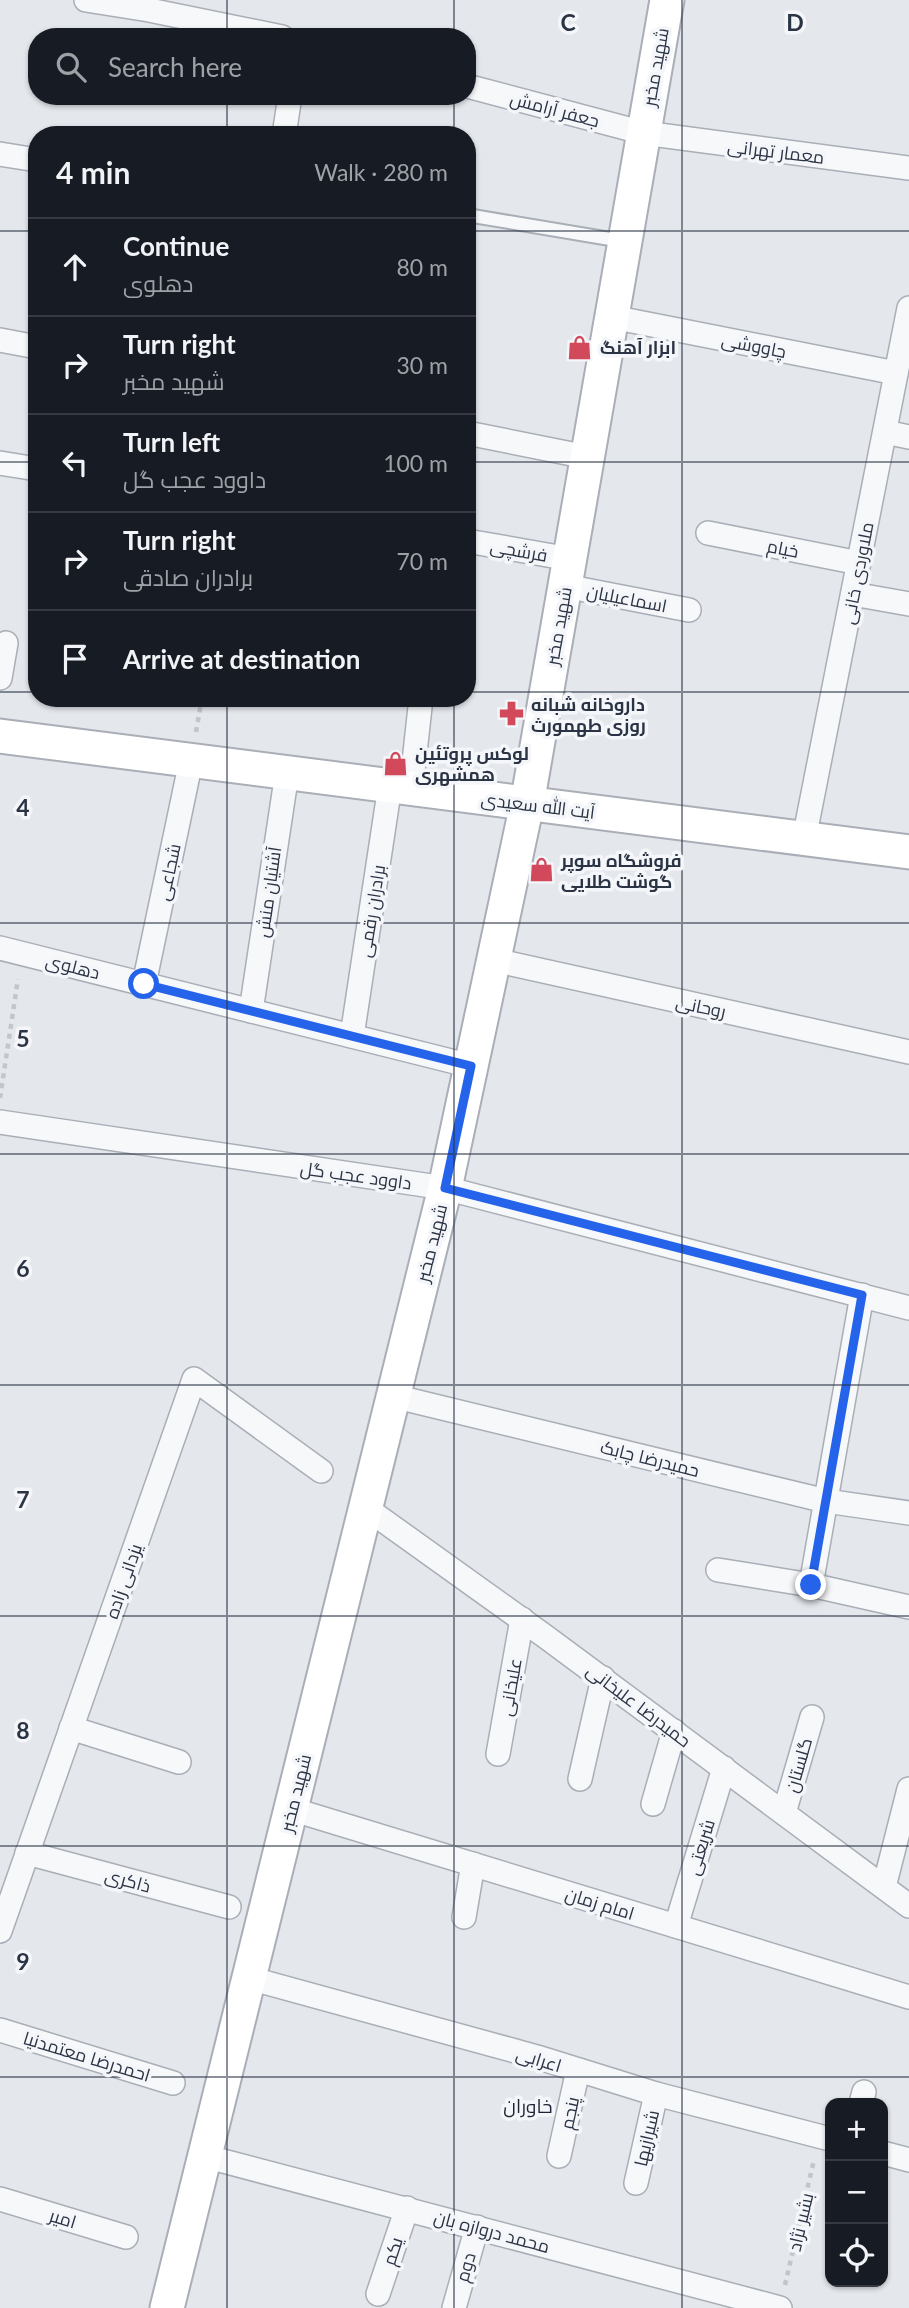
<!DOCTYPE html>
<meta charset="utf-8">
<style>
:root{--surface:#171b24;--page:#242831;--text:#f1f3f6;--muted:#9ea1a6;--line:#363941}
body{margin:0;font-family:Lato,Cairo,sans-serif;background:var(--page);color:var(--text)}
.controls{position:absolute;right:21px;bottom:21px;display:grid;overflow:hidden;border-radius:14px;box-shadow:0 2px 5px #0004}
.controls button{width:63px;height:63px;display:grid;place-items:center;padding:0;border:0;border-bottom:2px solid var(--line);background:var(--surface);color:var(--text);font:35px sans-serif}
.stop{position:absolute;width:21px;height:21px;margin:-16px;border:5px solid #2563eb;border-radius:50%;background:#fff}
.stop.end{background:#2563eb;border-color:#fff;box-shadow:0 2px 7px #0008}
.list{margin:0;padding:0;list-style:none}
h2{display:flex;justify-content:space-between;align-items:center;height:91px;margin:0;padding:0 28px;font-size:30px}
h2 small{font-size:23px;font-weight:400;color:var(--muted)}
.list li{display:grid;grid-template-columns:46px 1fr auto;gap:21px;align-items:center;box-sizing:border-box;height:98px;padding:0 28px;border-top:2px solid var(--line)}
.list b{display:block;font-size:26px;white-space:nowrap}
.list p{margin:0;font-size:23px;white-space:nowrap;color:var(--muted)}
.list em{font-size:23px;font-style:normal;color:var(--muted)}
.icon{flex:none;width:38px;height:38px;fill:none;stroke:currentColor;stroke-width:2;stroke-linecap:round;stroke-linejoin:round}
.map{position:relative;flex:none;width:909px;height:2308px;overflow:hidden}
.search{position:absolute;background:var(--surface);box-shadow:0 2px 5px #0004;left:28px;top:28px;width:448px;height:77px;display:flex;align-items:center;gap:18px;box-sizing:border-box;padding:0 24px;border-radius:28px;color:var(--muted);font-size:26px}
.panel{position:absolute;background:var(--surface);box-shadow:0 2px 5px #0004;left:28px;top:126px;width:448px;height:581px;border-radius:28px}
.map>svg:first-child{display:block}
</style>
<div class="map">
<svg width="909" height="2308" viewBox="0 0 909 2308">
<rect width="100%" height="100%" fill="#e4e7ec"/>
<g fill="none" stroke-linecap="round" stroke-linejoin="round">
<defs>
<polyline id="lane" points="467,215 622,241"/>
<g id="street">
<polyline points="86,0 149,10 282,37"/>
<polyline points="467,86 644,133 909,168"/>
<polyline points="284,135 290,96"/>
<polyline points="0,154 37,160"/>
<polyline points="612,317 896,373"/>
<polyline points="0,340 37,347"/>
<polyline points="885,432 909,437"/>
<polyline points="467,433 587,457"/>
<polyline points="0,463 37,469"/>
<polyline points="708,533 859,563"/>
<polyline points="467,541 570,559"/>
<polyline points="565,586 689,610"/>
<polyline points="853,594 909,604"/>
<polyline points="0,678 6,643"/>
<polyline points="411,789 421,698"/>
<polyline points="804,839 909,308"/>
<polyline points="0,948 471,1066"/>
<polyline points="494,960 909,1052"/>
<polyline points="144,984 191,761"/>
<polyline points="251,1011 287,773"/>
<polyline points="352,1036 390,786"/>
<polyline points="0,1122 445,1188 909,1308"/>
<polyline points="393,1396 826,1501 909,1513"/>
<polyline points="366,1508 546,1637 909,1906"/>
<polyline points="718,1570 811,1585 909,1607"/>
<polyline points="811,1585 862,1295"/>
<polyline points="71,1728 179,1762"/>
<polyline points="498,1754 522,1619"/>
<polyline points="580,1779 603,1678"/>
<polyline points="653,1804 674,1731"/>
<polyline points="291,1809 909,1997"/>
<polyline points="784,1813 812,1717"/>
<polyline points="27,1853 229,1907"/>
<polyline points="884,1887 909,1789"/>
<polyline points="464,1917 473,1864"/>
<polyline points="676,1926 724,1768"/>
<polyline points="0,1931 194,1379 321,1471"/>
<polyline points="249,1978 537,2057 656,2094 830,2139"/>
<polyline points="0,2030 173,2083"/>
<polyline points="861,2103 864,2092"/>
<polyline points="883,2153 909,2160"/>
<polyline points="204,2156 780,2308"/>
<polyline points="559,2156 578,2070"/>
<polyline points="636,2183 656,2094"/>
<polyline points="0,2199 126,2237"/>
<polyline points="378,2294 407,2208"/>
<polyline points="454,2308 477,2227"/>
</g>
<g id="secondary">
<polyline points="0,736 909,852"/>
<polyline points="167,2308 445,1188 527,804 667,0"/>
</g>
</defs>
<!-- lane casing -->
<use href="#lane" stroke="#a9aeb7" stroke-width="16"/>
<!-- street casing -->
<use href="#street" stroke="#a9aeb7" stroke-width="26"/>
<!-- secondary casing -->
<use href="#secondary" stroke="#a9aeb7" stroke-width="37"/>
<!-- path -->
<g stroke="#c2c5cb" stroke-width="4.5" stroke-dasharray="5 5" stroke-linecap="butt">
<polyline points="196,732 202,698"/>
<polyline points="0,1098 18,979"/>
<polyline points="785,2285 814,2160"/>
</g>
<!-- lane -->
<use href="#lane" stroke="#f7f8fa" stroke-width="12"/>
<!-- street -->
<use href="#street" stroke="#f7f8fa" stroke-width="23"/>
<!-- secondary -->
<use href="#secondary" stroke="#fff" stroke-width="33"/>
</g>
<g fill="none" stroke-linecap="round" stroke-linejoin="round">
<!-- route -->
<polyline stroke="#2563eb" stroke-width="9" points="144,984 471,1066 445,1188 862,1295 811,1585"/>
</g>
<!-- grid -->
<path fill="none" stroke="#2b3445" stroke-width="2" stroke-opacity="0.55" d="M227 0V37M454 0V37M682 0V2308M227 96V135M454 96V135M0 231H37M467 231H909M0 462H37M467 462H909M0 692H37M467 692H909M227 698V2308M454 698V2308M0 923H909M0 1154H909M0 1385H909M0 1616H909M0 1846H909M0 2077H909"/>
<!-- icons -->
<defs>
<symbol id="shop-bare" viewBox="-9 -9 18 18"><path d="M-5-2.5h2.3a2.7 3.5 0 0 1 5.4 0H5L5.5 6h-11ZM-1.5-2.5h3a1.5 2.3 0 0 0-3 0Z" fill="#d1495b" stroke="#f4f6f9" stroke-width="2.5" paint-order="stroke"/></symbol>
<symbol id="pharmacy-bare" viewBox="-9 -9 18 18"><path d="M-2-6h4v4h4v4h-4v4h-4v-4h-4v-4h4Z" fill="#d1495b" stroke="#f4f6f9" stroke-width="2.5" paint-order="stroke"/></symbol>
</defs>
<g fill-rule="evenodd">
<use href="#shop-bare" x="562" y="330" width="35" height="35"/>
<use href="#pharmacy-bare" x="494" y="696" width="35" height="35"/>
<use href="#shop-bare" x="378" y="746" width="35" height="35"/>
<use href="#shop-bare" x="524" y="852" width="35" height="35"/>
</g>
<g text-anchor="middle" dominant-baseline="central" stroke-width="7" stroke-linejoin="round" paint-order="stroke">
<!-- street labels -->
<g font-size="18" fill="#2b3445" stroke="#f4f6f9">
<text transform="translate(655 67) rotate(-80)">شهید مخبر</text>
<text transform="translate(555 109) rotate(15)">جعفر آرامش</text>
<text transform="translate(776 151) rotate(7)">معمار تهرانی</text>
<text transform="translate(754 345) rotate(11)">چاووشی</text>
<text transform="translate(783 548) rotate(11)">خیام</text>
<text transform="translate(519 550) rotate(10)">فرشچی</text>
<text transform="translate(857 573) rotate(-79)">ملاوردی خانی</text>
<text transform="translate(627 598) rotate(11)">اسماعیلیان</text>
<text transform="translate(558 626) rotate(-80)">شهید مخبر</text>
<text transform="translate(538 805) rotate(7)">آیت الله سعیدی</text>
<text transform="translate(168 872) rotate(-78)">شجاعی</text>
<text transform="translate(268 892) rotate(-82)">آشتیان منش</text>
<text transform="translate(371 911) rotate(-81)">برادران رقمی</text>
<text transform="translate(73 966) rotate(14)">دهلوی</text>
<text transform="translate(701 1006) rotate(12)">روحانی</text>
<text transform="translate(356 1175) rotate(8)">داوود عجب گل</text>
<text transform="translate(431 1243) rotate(-76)">شهید مخبر</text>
<text transform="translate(650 1458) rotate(14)">حمیدرضا چابک</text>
<text transform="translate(123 1581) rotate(-71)">یزدانی زاده</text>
<text transform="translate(510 1687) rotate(-80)">علیخانی</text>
<text transform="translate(639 1705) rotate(37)">حمیدرضا علیخانی</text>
<text transform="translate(798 1765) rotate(-74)">گلستان</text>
<text transform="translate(295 1793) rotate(-76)">شهید مخبر</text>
<text transform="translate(700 1847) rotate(-73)">شریعتی</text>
<text transform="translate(128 1880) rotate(15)">ذاکری</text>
<text transform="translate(600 1903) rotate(17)">امام زمان</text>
<text transform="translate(87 2056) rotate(17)">احمدرضا معتمدنیا</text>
<text transform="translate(539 2059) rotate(17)">اعرابی</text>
<text transform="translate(569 2113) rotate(-78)">پنجم</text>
<text transform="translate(646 2138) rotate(-77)">شیرازیها</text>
<text transform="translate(63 2218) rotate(17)">امیر</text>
<text transform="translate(800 2222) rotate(-77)">بشیر نژاد</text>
<text transform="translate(492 2231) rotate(15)">محمد دروازه بان</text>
<text transform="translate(392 2251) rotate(-72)">یکم</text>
<text transform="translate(465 2267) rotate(-74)">دوم</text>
</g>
<!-- poi labels -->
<g font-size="18" font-weight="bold" fill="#2b3445" stroke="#f4f6f9" text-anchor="start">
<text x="600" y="347">ابزار آهنگ</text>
<text x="531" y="704">داروخانه شبانه<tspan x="531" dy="21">روزی طهمورث</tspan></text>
<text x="415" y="753">لوکس پروتئین<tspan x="415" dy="21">همشهری</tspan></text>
<text x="561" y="860">فروشگاه سوپر<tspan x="561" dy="21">گوشت طلایی</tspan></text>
</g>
<!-- neighbourhood labels -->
<g font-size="19" fill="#1d2536" stroke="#f4f6f9">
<text x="528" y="2105">خاوران</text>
</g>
</g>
<g font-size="23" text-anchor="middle" font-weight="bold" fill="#2b3445" stroke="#f4f6f9" stroke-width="7" stroke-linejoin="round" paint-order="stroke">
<text x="568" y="31">C</text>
<text x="795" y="31">D</text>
<text x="23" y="816">4</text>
<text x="23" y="1047">5</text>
<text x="23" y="1277">6</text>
<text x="23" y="1508">7</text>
<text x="23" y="1739">8</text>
<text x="23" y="1970">9</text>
</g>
</svg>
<div class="controls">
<button>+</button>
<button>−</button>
<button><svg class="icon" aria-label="locate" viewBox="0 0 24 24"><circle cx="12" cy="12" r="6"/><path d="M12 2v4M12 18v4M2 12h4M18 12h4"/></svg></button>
</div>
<div class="stop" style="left:144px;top:984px"></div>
<div class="stop end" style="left:811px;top:1585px"></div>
<div class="search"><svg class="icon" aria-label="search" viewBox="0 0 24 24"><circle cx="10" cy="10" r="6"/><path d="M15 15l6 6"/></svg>Search here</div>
<section class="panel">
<h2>4 min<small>Walk · 280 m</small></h2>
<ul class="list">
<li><svg class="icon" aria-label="ahead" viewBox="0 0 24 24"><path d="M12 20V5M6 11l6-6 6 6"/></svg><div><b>Continue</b><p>دهلوی</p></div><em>80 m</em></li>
<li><svg class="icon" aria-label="right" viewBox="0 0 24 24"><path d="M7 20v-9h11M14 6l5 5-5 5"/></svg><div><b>Turn right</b><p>شهید مخبر</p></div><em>30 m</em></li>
<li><svg class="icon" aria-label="left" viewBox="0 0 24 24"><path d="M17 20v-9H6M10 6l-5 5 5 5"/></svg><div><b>Turn left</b><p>داوود عجب گل</p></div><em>100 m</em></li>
<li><svg class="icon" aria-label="right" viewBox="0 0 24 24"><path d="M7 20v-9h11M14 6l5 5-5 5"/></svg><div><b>Turn right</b><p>برادران صادقی</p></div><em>70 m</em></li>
<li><svg class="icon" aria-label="arrive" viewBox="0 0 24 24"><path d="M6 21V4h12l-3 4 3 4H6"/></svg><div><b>Arrive at destination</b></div></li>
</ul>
</section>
</div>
